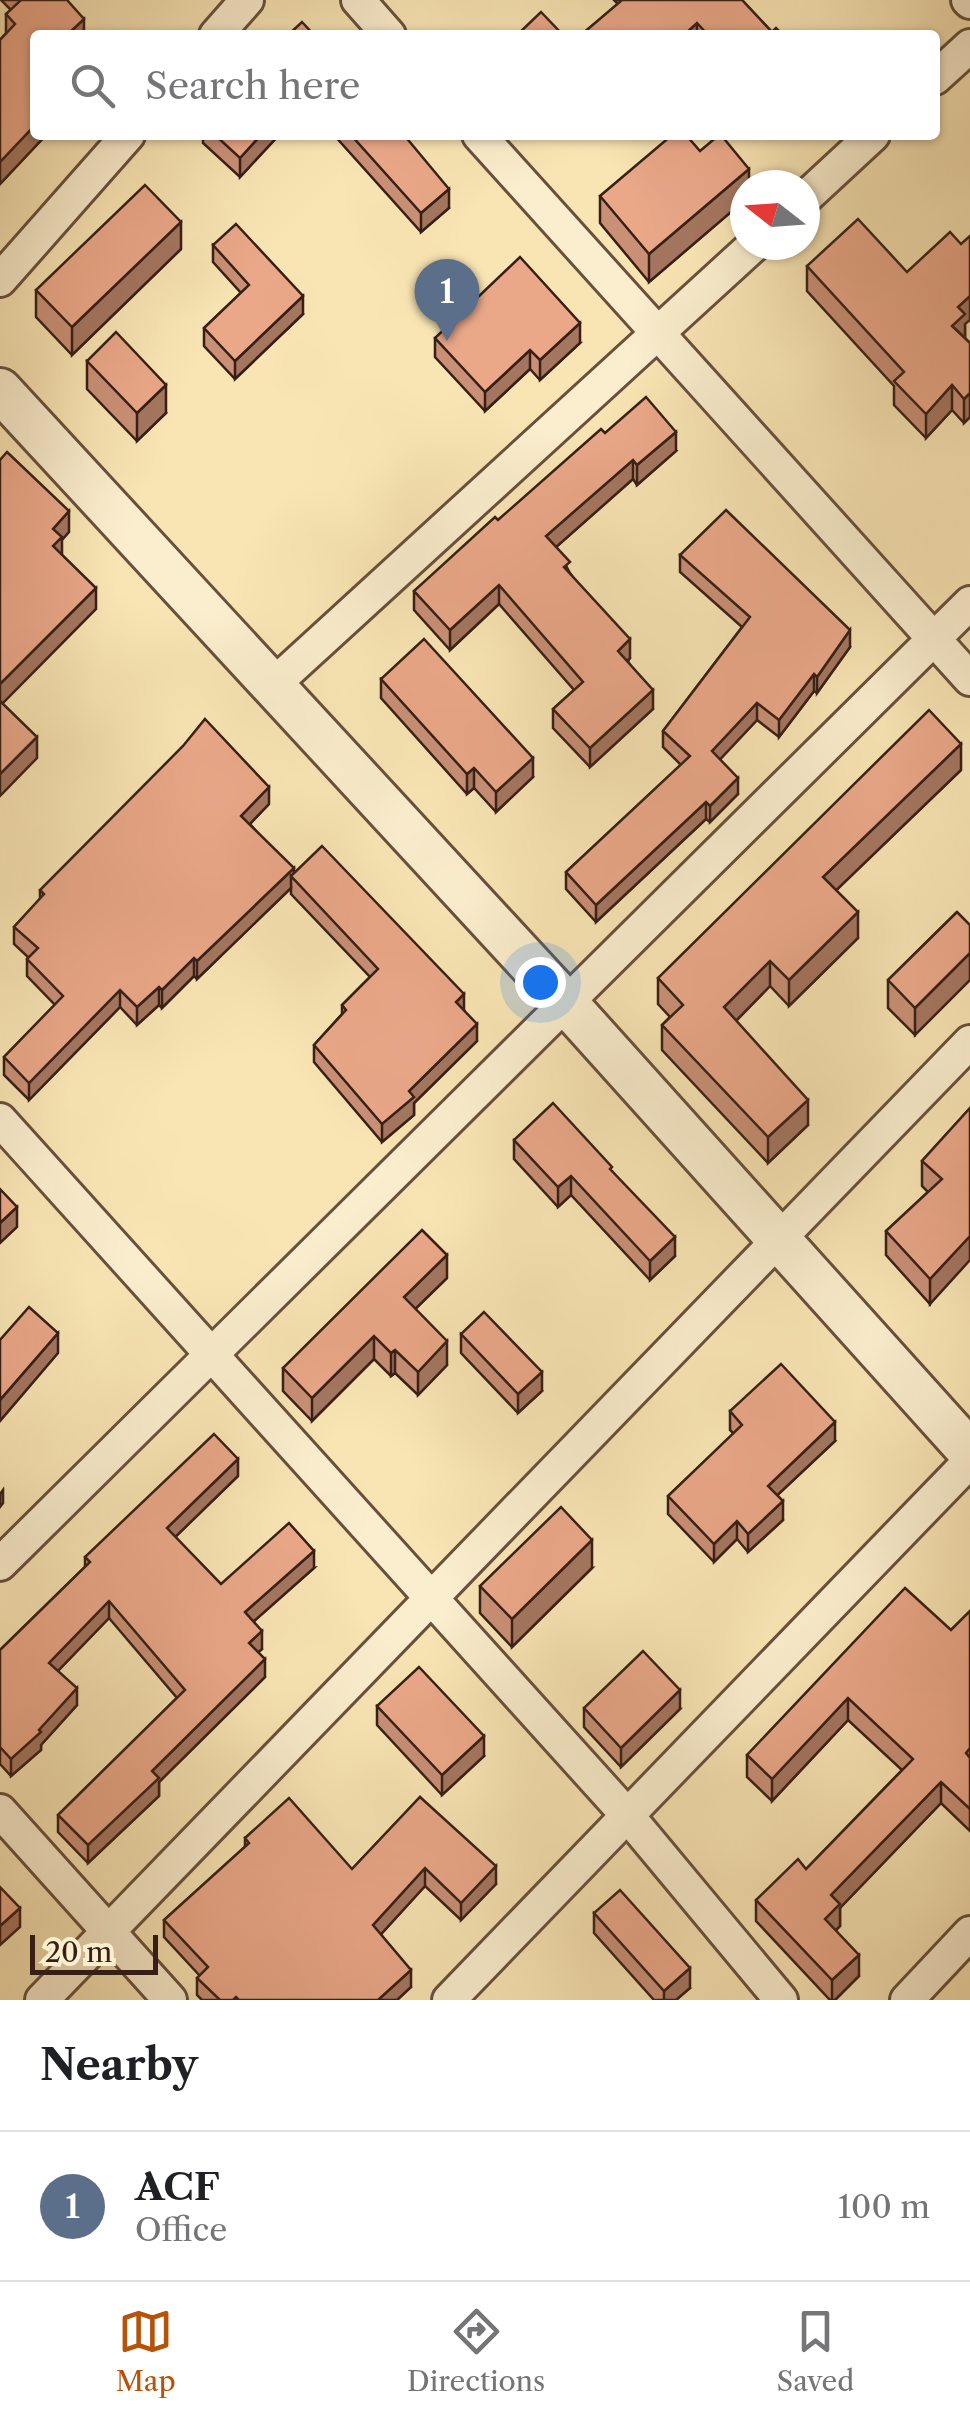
<!DOCTYPE html>
<style>
:root{--surface:#fff;--page:#f2f2f2;--text:#202124;--muted:#757577;--line:#e0e0e0;--accent:#b45309}
body{margin:0;font-family:"Libre Caslon Text",serif;background:var(--page);color:var(--text)}
.compass{position:absolute;left:730px;top:170px;width:90px;height:90px;border-radius:50%;background:var(--surface);box-shadow:0 2px 8px #0004;rotate:287deg}
.scale{position:absolute;left:30px;bottom:25px;width:128px;box-sizing:border-box;padding-left:10px;border:5px solid #371f15;border-top:0;font-size:28px;line-height:35px;white-space:nowrap;color:#371f15;-webkit-text-stroke:8px #fbeece;paint-order:stroke}
.you{position:absolute;left:540px;top:982px;width:35px;height:35px;margin:-25px;border:8px solid #fff;border-radius:50%;background:#1a73e8;box-shadow:0 0 0 15px #1a73e833}
.badge{display:grid;place-items:center;width:65px;height:65px;border-radius:50%;background:var(--accent);color:#fff;font-size:32px;font-weight:700}
.pin{position:absolute;translate:-50% -82px;filter:drop-shadow(0 2px 5px #0008)}
.pin::after{content:'';position:absolute;top:52px;width:35px;height:30px;background:inherit;clip-path:polygon(0 0,100% 0,50% 100%)}
.list{margin:0;padding:0;list-style:none}
h2{display:flex;justify-content:space-between;align-items:center;height:130px;margin:0;padding:0 40px;font-size:42px}
h2 small{font-size:32px;font-weight:400;color:var(--muted)}
.list li{display:grid;grid-template-columns:65px 1fr auto;gap:30px;align-items:center;box-sizing:border-box;height:150px;padding:0 40px;border-top:2px solid var(--line)}
.list b{display:block;font-size:38px;white-space:nowrap}
.list p{margin:0;font-size:32px;white-space:nowrap;color:var(--muted)}
.list em{font-size:32px;font-style:normal;color:var(--muted)}
.icon{flex:none;width:55px;height:55px;fill:none;stroke:currentColor;stroke-width:2;stroke-linecap:round;stroke-linejoin:round}
.map{position:relative;flex:none;width:970px;height:2000px;overflow:hidden}
.search{position:absolute;background:var(--surface);box-shadow:0 2px 8px #0004;left:30px;right:30px;top:30px;height:110px;display:flex;align-items:center;gap:25px;box-sizing:border-box;padding:0 35px;border-radius:10px;color:var(--muted);font-size:38px}
.sheet{height:280px;background:var(--surface)}
nav{display:flex;justify-content:space-around;align-items:center;box-sizing:border-box;height:140px;border-top:2px solid var(--line);background:var(--surface);font-size:28px;color:var(--muted)}
nav a{display:grid;justify-items:center;gap:5px}
nav .on{color:var(--accent)}
.map>svg:first-child{display:block}
</style>
<div class="map">
<svg width="970" height="2000" viewBox="0 0 970 2000">
<rect width="100%" height="100%" fill="#f9e5b4"/>
<filter id="stains"><feTurbulence type="fractalNoise" baseFrequency=".002" numOctaves="4"/><feColorMatrix values="0 0 0 0 .2 0 0 0 0 .09 0 0 0 0 .02 0 0 0 .5 -.17"/></filter>
<radialGradient id="worn" r=".72"><stop offset=".6" stop-color="#630" stop-opacity="0"/><stop offset="1" stop-color="#630" stop-opacity=".3"/></radialGradient>
<g fill="none" stroke-linecap="round" stroke-linejoin="round">
<defs>
<g id="minor">
<polyline points="358,0 389,35"/>
<polyline points="968,0 970,2"/>
<polyline points="216,35 247,0"/>
<polyline points="935,78 970,46"/>
<polyline points="479,135 970,679"/>
<polyline points="805,198 873,135"/>
<polyline points="0,280 128,135"/>
<polyline points="273,685 754,245"/>
<polyline points="0,1120 627,1815 781,2000"/>
<polyline points="0,1564 970,603"/>
<polyline points="0,1811 170,2000"/>
<polyline points="42,2000 970,1042"/>
<polyline points="449,2000 970,1461"/>
<polyline points="907,2000 970,1933"/>
</g>
<polyline id="tertiary" points="0,390 566,1003 970,1452"/>
</defs>
<!-- minor casing -->
<use href="#minor" stroke="#68503d" stroke-width="38"/>
<!-- tertiary casing -->
<use href="#tertiary" stroke="#68503d" stroke-width="48"/>
<!-- minor -->
<use href="#minor" stroke="#fbeece" stroke-width="32"/>
<!-- tertiary -->
<use href="#tertiary" stroke="#fbeece" stroke-width="42"/>
</g>
<!-- wall -->
<g fill="#c99076" stroke="#371f15" stroke-width="2.5">
<polygon points="1,0 67,0 84,35 35,35 35,135 46,135 0,184 0,40 6,33 6,14 11,10"/>
<polygon points="614,0 742,0 772,32 783,35 581,35 618,4"/>
<polygon points="203,135 279,135 240,177 203,143"/>
<polygon points="334,135 404,135 449,208 421,232"/>
<polygon points="700,151 749,185 745,185 745,200 649,282 600,223 600,196"/>
<polygon points="213,245 303,314 235,379 204,346 204,328 241,293 213,262"/>
<polygon points="181,249 72,355 36,317 36,290"/>
<polygon points="807,266 907,272 965,324 965,338 970,343 970,417 964,423 952,410 926,438 894,405 894,386 807,291"/>
<polygon points="435,338 580,343 540,380 530,369 485,411 435,357"/>
<polygon points="87,361 166,413 137,441 87,389"/>
<polygon points="605,433 676,451 637,485 633,479 556,547 570,573 630,658 628,661 653,709 590,767 553,728 553,709 574,690 499,604 450,650 414,610 414,591 498,520"/>
<polygon points="680,555 850,647 817,693 814,691 779,737 757,720 720,759 738,794 710,822 706,819 596,922 566,889 566,872 681,765 663,747 663,731 742,627 680,572"/>
<polygon points="381,679 533,777 496,812 474,788 467,794 381,698"/>
<polygon points="961,770 836,890 858,938 789,1006 770,986 736,1021 808,1125 768,1163 662,1050 662,1025 670,1017 658,1004 658,978"/>
<polygon points="269,804 250,824 294,874 464,1010 477,1041 414,1103 414,1115 382,1142 314,1062 314,1045 342,1014 342,1005 370,977 291,894 291,888 197,979 194,976 162,1008 159,1005 137,1025 120,1007 29,1100 4,1075 4,1057 55,1005 27,976 27,959 28,957 14,944 14,927 40,899 40,890"/>
<polygon points="957,912 915,1035 888,1008 888,980"/>
<polygon points="970,1108 930,1304 886,1255 886,1231 928,1192 922,1186 922,1161"/>
<polygon points="514,1140 612,1171 675,1256 650,1280 571,1195 558,1207 514,1159"/>
<polygon points="447,1278 415,1309 447,1365 418,1395 395,1373 391,1376 374,1359 312,1421 283,1391 283,1368"/>
<polygon points="461,1334 542,1391 518,1413 461,1353"/>
<polygon points="730,1411 835,1441 777,1495 783,1520 748,1552 737,1539 714,1562 668,1514 668,1496 734,1434 730,1430"/>
<polygon points="238,1476 175,1537 221,1584 314,1568 254,1621 262,1649 258,1652 265,1677 159,1782 159,1796 88,1863 58,1832 58,1815 177,1698 109,1618 58,1671 77,1705 41,1745 41,1750 11,1776 0,1764 0,1650 85,1567 85,1557"/>
<polygon points="592,1568 512,1647 480,1613 480,1586"/>
<polygon points="970,1611 970,1831 941,1803 840,1908 840,1926 836,1930 859,1976 835,2000 830,2000 756,1921 756,1900 806,1869 902,1770 848,1720 772,1801 747,1777 747,1755 951,1630"/>
<polygon points="377,1706 484,1756 442,1795 377,1725"/>
<polygon points="584,1708 680,1709 621,1767 584,1727"/>
<polygon points="420,1797 496,1884 461,1920 425,1886 381,1934 411,1987 397,2000 202,2000 197,1995 197,1978 200,1976 164,1937 164,1920 245,1847 245,1838 352,1869"/>
<polygon points="594,1913 690,1988 676,2000 654,2000 594,1933"/>
</g>
<!-- shaded-wall -->
<g fill="#a47660" stroke="#371f15" stroke-width="2.5">
<polygon points="84,19 84,35 67,35"/>
<polygon points="697,23 697,35 684,35"/>
<polygon points="35,125 35,135 46,135 0,184 0,162"/>
<polygon points="261,135 279,135 240,177 240,158"/>
<polygon points="749,169 749,185 745,185 745,200 649,282 649,254"/>
<polygon points="449,189 449,208 421,232 421,213"/>
<polygon points="181,222 181,249 72,355 72,327"/>
<polygon points="303,296 303,314 235,379 235,361"/>
<polygon points="970,296 970,320 965,324 965,338 952,326 958,307"/>
<polygon points="580,323 580,343 540,380 540,360"/>
<polygon points="530,350 530,369 485,411 485,392"/>
<polygon points="166,385 166,413 137,441 137,413"/>
<polygon points="952,385 952,410 926,438 926,414"/>
<polygon points="970,393 970,417 964,423 964,399"/>
<polygon points="676,432 676,451 637,485 637,465"/>
<polygon points="633,460 633,479 546,556 546,536"/>
<polygon points="69,511 69,532 62,540 62,558 53,567 53,529"/>
<polygon points="499,585 499,604 450,650 450,630"/>
<polygon points="96,588 96,609 0,706 0,684"/>
<polygon points="850,630 850,647 817,693 817,677"/>
<polygon points="630,639 630,658 618,670 618,651"/>
<polygon points="814,674 814,691 779,737 779,720"/>
<polygon points="653,690 653,709 590,767 590,748"/>
<polygon points="757,703 757,720 712,768 712,751"/>
<polygon points="37,737 37,758 0,796 0,774"/>
<polygon points="961,744 961,770 823,903 823,877"/>
<polygon points="533,758 533,777 496,812 496,792"/>
<polygon points="474,768 474,788 467,794 467,774"/>
<polygon points="738,778 738,794 710,822 710,806"/>
<polygon points="269,787 269,804 241,833 241,816"/>
<polygon points="706,802 706,819 596,922 596,905"/>
<polygon points="294,868 294,879 291,876 291,888 197,979 197,961"/>
<polygon points="858,912 858,938 789,1006 789,980"/>
<polygon points="970,953 970,980 915,1035 915,1008"/>
<polygon points="194,958 194,976 162,1008 162,990"/>
<polygon points="770,961 770,986 724,1033 724,1007"/>
<polygon points="159,987 159,1005 137,1025 137,1007"/>
<polygon points="120,990 120,1007 29,1100 29,1083"/>
<polygon points="464,994 464,1011 456,1002"/>
<polygon points="477,1024 477,1041 414,1103 414,1115 382,1142 382,1124 409,1091"/>
<polygon points="808,1100 808,1125 768,1163 768,1137"/>
<polygon points="571,1176 571,1195 558,1207 558,1187"/>
<polygon points="17,1207 17,1227 0,1243 0,1223"/>
<polygon points="970,1236 970,1260 930,1304 930,1279"/>
<polygon points="675,1237 675,1256 650,1280 650,1261"/>
<polygon points="447,1255 447,1278 404,1320 404,1297"/>
<polygon points="58,1333 58,1353 0,1421 0,1400"/>
<polygon points="374,1336 374,1359 312,1421 312,1398"/>
<polygon points="447,1341 447,1365 418,1395 418,1372"/>
<polygon points="395,1350 395,1373 391,1376 391,1353"/>
<polygon points="542,1372 542,1391 518,1413 518,1394"/>
<polygon points="835,1422 835,1441 768,1504 768,1486"/>
<polygon points="238,1459 238,1476 167,1545 167,1528"/>
<polygon points="3,1490 3,1503 0,1507 0,1494"/>
<polygon points="783,1501 783,1520 748,1552 748,1534"/>
<polygon points="737,1521 737,1539 714,1562 714,1544"/>
<polygon points="592,1540 592,1568 512,1647 512,1619"/>
<polygon points="314,1551 314,1568 245,1629 245,1612"/>
<polygon points="109,1601 109,1618 49,1680 49,1663"/>
<polygon points="262,1631 262,1649 249,1661 249,1643"/>
<polygon points="265,1659 265,1677 159,1782 159,1796 88,1863 88,1845 152,1771"/>
<polygon points="77,1688 77,1705 41,1745 41,1750 11,1776 11,1759"/>
<polygon points="680,1690 680,1709 621,1767 621,1748"/>
<polygon points="848,1698 848,1720 772,1801 772,1779"/>
<polygon points="484,1736 484,1756 442,1795 442,1775"/>
<polygon points="941,1782 941,1803 840,1908 840,1926 825,1941 825,1919 831,1895"/>
<polygon points="496,1866 496,1884 461,1920 461,1903"/>
<polygon points="425,1868 425,1886 373,1943 373,1925"/>
<polygon points="20,1908 20,1927 0,1945 0,1926"/>
<polygon points="859,1955 859,1976 835,2000 832,2000 832,1980"/>
<polygon points="690,1968 690,1988 676,2000 664,2000 664,1991"/>
<polygon points="411,1970 411,1987 397,2000 378,2000"/>
</g>
<!-- building -->
<g fill="#eaa889" stroke="#371f15" stroke-width="2.5">
<polygon points="21,0 67,0 84,19 67,35 35,35 35,125 0,162 0,40 15,24 6,14"/>
<polygon points="622,0 742,0 772,32 776,28 783,35 708,35 697,23 684,35 581,35"/>
<polygon points="541,12 563,35 517,35"/>
<polygon points="302,22 314,35 288,35"/>
<polygon points="215,135 261,135 240,158"/>
<polygon points="351,135 404,135 449,189 421,213"/>
<polygon points="672,135 686,135 700,151 719,135 721,135 749,169 649,254 600,196"/>
<polygon points="145,185 181,222 72,327 36,290"/>
<polygon points="858,219 907,272 950,232 961,244 970,236 970,296 958,307 965,314 952,326 970,343 970,393 964,399 952,385 926,414 894,381 904,372 807,266"/>
<polygon points="236,224 303,296 235,361 204,328 249,285 213,245"/>
<polygon points="520,257 580,323 540,360 530,350 485,392 435,338"/>
<polygon points="116,332 166,385 137,413 87,361"/>
<polygon points="646,397 676,432 637,465 633,460 546,536 570,562 564,567 630,639 618,651 653,690 590,748 553,709 583,682 499,585 450,630 414,591 495,517 498,520 601,429 605,433"/>
<polygon points="7,452 69,511 53,529 62,537 53,546 96,588 0,684 0,460"/>
<polygon points="726,510 850,630 817,677 814,674 779,720 757,703 712,751 738,778 710,806 706,802 596,905 566,872 690,756 663,731 750,617 680,555"/>
<polygon points="424,639 533,758 496,792 474,768 467,774 381,679"/>
<polygon points="0,701 37,737 0,774"/>
<polygon points="929,710 961,744 823,877 858,912 789,980 770,961 724,1007 808,1100 768,1137 662,1025 683,1005 658,978"/>
<polygon points="205,719 269,787 241,816 294,868 197,961 194,958 162,990 159,987 137,1007 120,990 29,1083 4,1057 63,996 27,959 38,948 14,927 44,894 40,890 183,746"/>
<polygon points="322,846 464,994 456,1002 477,1024 409,1091 414,1097 382,1124 314,1045 346,1010 342,1005 378,969 291,876"/>
<polygon points="957,912 970,925 970,953 915,1008 888,980"/>
<polygon points="553,1103 612,1167 610,1169 675,1237 650,1261 571,1176 558,1187 514,1140"/>
<polygon points="970,1108 970,1236 930,1279 886,1231 942,1179 922,1161"/>
<polygon points="0,1189 17,1207 0,1223"/>
<polygon points="422,1230 447,1255 404,1297 447,1341 418,1372 395,1350 391,1353 374,1336 312,1398 283,1368"/>
<polygon points="29,1307 58,1333 0,1400 0,1340"/>
<polygon points="484,1312 542,1372 518,1394 461,1334"/>
<polygon points="781,1364 835,1422 768,1486 783,1501 748,1534 737,1521 714,1544 668,1496 742,1425 730,1411"/>
<polygon points="214,1434 238,1459 167,1528 221,1584 289,1523 314,1551 245,1612 262,1631 249,1643 265,1659 152,1771 159,1778 88,1845 58,1815 185,1690 109,1601 49,1663 77,1688 39,1730 41,1732 11,1759 0,1747 0,1650 90,1562 85,1557"/>
<polygon points="561,1507 592,1540 512,1619 480,1586"/>
<polygon points="905,1588 951,1630 970,1611 970,1748 966,1753 970,1758 970,1809 941,1782 831,1895 840,1904 825,1919 859,1955 832,1980 756,1900 798,1859 806,1869 913,1759 848,1698 772,1779 747,1755"/>
<polygon points="643,1651 680,1690 621,1748 584,1708"/>
<polygon points="419,1667 484,1736 442,1775 377,1706"/>
<polygon points="420,1797 496,1866 461,1903 425,1868 373,1925 411,1970 378,2000 239,2000 236,1997 233,2000 220,2000 197,1978 208,1967 164,1920 249,1843 245,1838 289,1798 352,1869"/>
<polygon points="0,1887 20,1908 0,1926"/>
<polygon points="620,1890 690,1968 664,1991 594,1913"/>
</g>
<rect width="100%" height="100%" filter="url(#stains)"/>
<rect width="100%" height="100%" fill="url(#worn)"/>
</svg>
<svg class="compass" viewBox="-18 -18 36 36"><path d="M0-13l5 13h-10z" fill="#e53935"/><path d="M0 13l5-13h-10z" fill="#757577"/></svg>
<div class="scale">20 m</div>
<div class="you"></div>
<div class="pin badge" style="left:447px;top:341px;background:#5c6f8a">1</div>
<div class="search"><svg class="icon" aria-label="search" viewBox="0 0 24 24"><circle cx="10" cy="10" r="6"/><path d="M15 15l6 6"/></svg>Search here</div>
</div>
<section class="sheet">
<h2>Nearby<small></small></h2>
<ul class="list">
<li><span class="badge" style="background:#5c6f8a">1</span><div><b>ACF</b><p>Office</p></div><em>100 m</em></li>
</ul>
</section>
<nav>
<a class="on"><svg class="icon" aria-label="map" viewBox="0 0 24 24"><path d="M3 6l6-2 6 2 6-2v14l-6 2-6-2-6 2zM9 4v14M15 6v14"/></svg>Map</a>
<a><svg class="icon" aria-label="directions" viewBox="0 0 24 24"><path d="M12 3l9 9-9 9-9-9zM9 14v-3h6M13 9l2 2-2 2"/></svg>Directions</a>
<a><svg class="icon" aria-label="saved" viewBox="0 0 24 24"><path d="M7 4h10v16l-5-4-5 4z"/></svg>Saved</a>
</nav>
